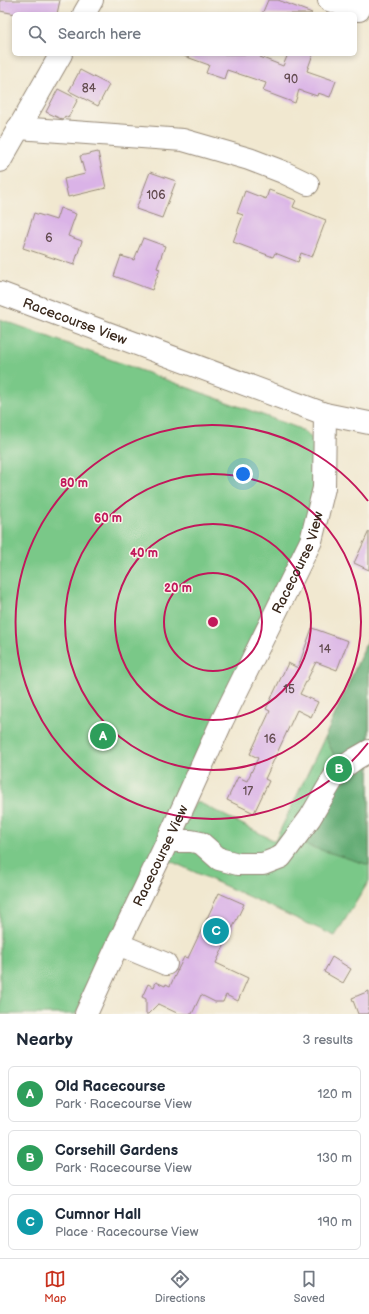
<!DOCTYPE html>
<meta charset="utf-8">
<style>
:root{--surface:#fff;--page:#f2f2f3;--text:#1f2937;--muted:#747a83;--line:#e0e1e3;--accent:#c8321e}
body{margin:0;font-family:"Balsamiq Sans",sans-serif;background:var(--page);color:var(--text)}
.you{position:absolute;left:243px;top:474px;width:14px;height:14px;margin:-10px;border:3px solid #fff;border-radius:50%;background:#1a73e8;box-shadow:0 0 0 6px #1a73e833}
.badge{display:grid;place-items:center;width:26px;height:26px;border-radius:50%;background:var(--accent);color:#fff;font-size:13px;font-weight:700}
.pin{position:absolute;translate:-50% -50%;border:2px solid #fff;box-shadow:0 1px 4px #0006}
.list{margin:0;padding:0;list-style:none}
h2{display:flex;justify-content:space-between;align-items:center;height:52px;margin:0;padding:0 16px;font-size:17px}
h2 small{font-size:13px;font-weight:400;color:var(--muted)}
.list li{display:grid;grid-template-columns:26px 1fr auto;gap:12px;align-items:center;box-sizing:border-box;height:56px;margin:0 8px 8px;padding:0 8px;border:1px solid var(--line);border-radius:6px}
.list b{display:block;font-size:15px;white-space:nowrap}
.list p{margin:0;font-size:13px;white-space:nowrap;color:var(--muted)}
.list em{font-size:13px;font-style:normal;color:var(--muted)}
.icon{flex:none;width:22px;height:22px;fill:none;stroke:currentColor;stroke-width:2;stroke-linecap:round;stroke-linejoin:round}
.map{position:relative;flex:none;width:369px;height:1014px;overflow:hidden}
.search{position:absolute;background:var(--surface);box-shadow:0 2px 6px #0003;left:12px;right:12px;top:12px;height:44px;display:flex;align-items:center;gap:10px;box-sizing:border-box;padding:0 14px;border-radius:6px;color:var(--muted);font-size:15px}
.sheet{height:244px;background:var(--surface)}
nav{display:flex;justify-content:space-around;align-items:center;box-sizing:border-box;height:56px;border-top:1px solid var(--line);background:var(--surface);font-size:11px;color:var(--muted)}
nav a{display:grid;justify-items:center;gap:2px}
nav .on{color:var(--accent)}
.map>svg:first-child{display:block}
</style>
<div class="map">
<svg width="369" height="1014" viewBox="0 0 369 1014">
<rect width="100%" height="100%" fill="#f7f3e8"/>
<filter id="ink" filterUnits="userSpaceOnUse"><feTurbulence type="fractalNoise" baseFrequency=".025" numOctaves="2"/><feDisplacementMap in="SourceGraphic" scale="8" xChannelSelector="R" yChannelSelector="G"/><feConvolveMatrix kernelMatrix="1 2 1 2 8 2 1 2 1" color-interpolation-filters="sRGB"/></filter>
<filter id="wash" filterUnits="userSpaceOnUse"><feTurbulence type="fractalNoise" baseFrequency=".012" numOctaves="4" result="noise"/><feDisplacementMap in="SourceGraphic" scale="16" xChannelSelector="R" yChannelSelector="G"/><feGaussianBlur stdDeviation="0.9" result="paint"/><feColorMatrix in="noise" values="0 0 0 0 0 0 0 0 0 0 0 0 0 0 0 0 0 1.4 0 .05"/><feComposite in="paint" operator="in"/></filter>
<g filter="url(#wash)">
<rect width="100%" height="100%" fill="#f1e8d0"/>
<!-- green -->
<g fill="#7ac888" stroke="#5a7953">
<polygon points="0,319 298,428 308,434 313,440 317,450 318,469 303,536 76,1014 0,1014"/>
<polygon points="369,637 369,881 335,936 166,859 196,801 275,841 325,737"/>
</g>
<!-- forest -->
<polygon fill="#63ac74" stroke="#4f6b49" points="369,637 369,865 302,844 343,773 325,737"/>
<g id="blocks">
<!-- building -->
<g fill="#dab3e7">
<polygon points="0,0 60,0 57,14 16,14 0,11"/>
<polygon points="268,0 278,0 312,13 311,14 262,14"/>
<polygon points="184,54 261,54 260,57 283,66 288,54 313,54 307,71 336,81 330,97 318,93 317,96 299,90 295,103 263,91 266,83 227,70 224,79 206,73 209,65 184,56"/>
<polygon points="80,70 109,85 98,106 69,91"/>
<polygon points="58,89 78,99 68,118 65,116 63,119 59,118 46,112"/>
<polygon points="98,152 106,188 68,197 64,179 85,174 80,156"/>
<polygon points="150,172 176,181 162,218 136,209"/>
<polygon points="269,190 296,200 293,207 326,220 312,257 301,253 298,262 275,253 273,257 233,242 243,215 237,213 245,191 266,199"/>
<polygon points="60,208 76,214 68,236 82,241 74,265 23,248 34,213 56,220"/>
<polygon points="143,238 165,246 157,268 160,269 152,290 114,276 121,256 134,260"/>
<polygon points="369,531 369,570 354,563"/>
<polygon points="312,628 348,641 337,670 316,662 300,694 318,702 311,717 297,710 265,779 269,781 254,813 227,800 238,777 247,781 258,758 250,754 270,711 266,709 288,663 298,668"/>
<polygon points="219,893 244,904 216,963 248,978 238,1001 226,995 223,1002 215,1002 201,995 192,1014 179,1014 158,1004 148,1014 146,1014 146,999 142,997 148,984 154,987 156,982 165,986 166,984 170,986 184,957 188,958"/>
<polygon points="332,957 351,969 343,983 324,972"/>
<polygon points="369,991 369,1014 358,1014 352,998"/>
</g>
</g>
</g>
<g filter="url(#ink)">
<use href="#blocks" fill-opacity="0" stroke="#968977" stroke-width="1"/>
<g fill="none" stroke-linecap="round" stroke-linejoin="round">
<defs>
<g id="minor">
<polyline points="329,0 359,10 363,0"/>
<polyline points="84,14 92,0"/>
<polyline points="18,128 183,140 249,159 283,172 308,184"/>
<polyline points="0,161 61,54"/>
<path id="s1" d="M0 293 325 414 369 423"/>
<polyline points="169,838 176,841 191,841 201,843 219,859 238,864 263,864 281,857 310,818 337,772 355,759 369,751"/>
<polyline points="118,944 166,964"/>
<path id="s2" d="M86 1014 118 944 169 838 222 721 311 541 324 488 325 414"/>
</g>
</defs>
<!-- minor casing -->
<use href="#minor" stroke="#968977" stroke-width="24"/>
<!-- minor -->
<use href="#minor" stroke="#fff" stroke-width="22"/>
</g>
</g>
<!-- distance rings -->
<g fill="none" stroke="#c2185b" stroke-width="2">
<circle cx="213" cy="622" r="49"/>
<circle cx="213" cy="622" r="98"/>
<circle cx="213" cy="622" r="148"/>
<path d="M368 743A197 197 0 1 1 368 501"/>
</g>
<g text-anchor="middle" dominant-baseline="central" stroke-width="3" stroke-linejoin="round" paint-order="stroke">
<!-- number labels -->
<g font-size="12" fill="#634c50">
<text x="291" y="79">90</text>
<text x="89" y="88">84</text>
<text x="156" y="195">106</text>
<text x="49" y="238">6</text>
<text x="325" y="649">14</text>
<text x="289" y="689">15</text>
<text x="270" y="739">16</text>
<text x="248" y="791">17</text>
</g>
<!-- street labels -->
<g font-size="14" fill="#3b2a1e" stroke="#f7f3e8">
<text stroke="none"><textPath href="#s1" startOffset="80">Racecourse View</textPath></text>
<text stroke="none"><textPath href="#s2" startOffset="499">Racecourse View</textPath></text>
<text stroke="none"><textPath href="#s2" startOffset="175">Racecourse View</textPath></text>
</g>
</g>
<circle cx="213" cy="622" r="6" fill="#c2185b" stroke="#f7f3e8" stroke-width="2"/>
<g font-size="12" text-anchor="middle" font-weight="bold" fill="#c2185b" stroke="#f7f3e8" stroke-width="3" stroke-linejoin="round" paint-order="stroke">
<text x="74" y="487">80 m</text>
<text x="108" y="522">60 m</text>
<text x="144" y="557">40 m</text>
<text x="178" y="592">20 m</text>
</g>
</svg>
<div class="you"></div>
<div class="pin badge" style="left:103px;top:736px;background:#2e9e5b">A</div>
<div class="pin badge" style="left:339px;top:769px;background:#2e9e5b">B</div>
<div class="pin badge" style="left:216px;top:931px;background:#0f9aa8">C</div>
<div class="search"><svg class="icon" aria-label="search" viewBox="0 0 24 24"><circle cx="10" cy="10" r="6"/><path d="M15 15l6 6"/></svg>Search here</div>
</div>
<section class="sheet">
<h2>Nearby<small>3 results</small></h2>
<ul class="list">
<li><span class="badge" style="background:#2e9e5b">A</span><div><b>Old Racecourse</b><p>Park · Racecourse View</p></div><em>120 m</em></li>
<li><span class="badge" style="background:#2e9e5b">B</span><div><b>Corsehill Gardens</b><p>Park · Racecourse View</p></div><em>130 m</em></li>
<li><span class="badge" style="background:#0f9aa8">C</span><div><b>Cumnor Hall</b><p>Place · Racecourse View</p></div><em>190 m</em></li>
</ul>
</section>
<nav>
<a class="on"><svg class="icon" aria-label="map" viewBox="0 0 24 24"><path d="M3 6l6-2 6 2 6-2v14l-6 2-6-2-6 2zM9 4v14M15 6v14"/></svg>Map</a>
<a><svg class="icon" aria-label="directions" viewBox="0 0 24 24"><path d="M12 3l9 9-9 9-9-9zM9 14v-3h6M13 9l2 2-2 2"/></svg>Directions</a>
<a><svg class="icon" aria-label="saved" viewBox="0 0 24 24"><path d="M7 4h10v16l-5-4-5 4z"/></svg>Saved</a>
</nav>
